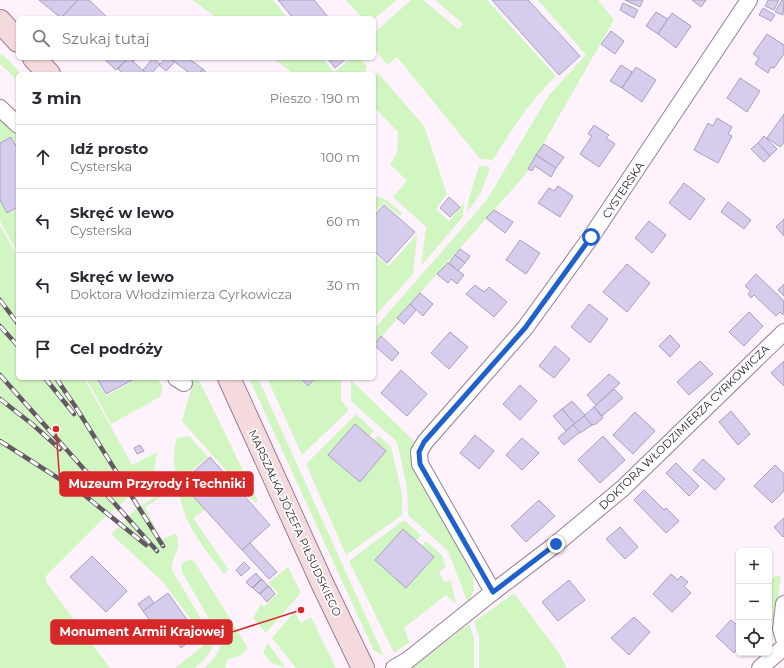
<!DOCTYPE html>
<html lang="pl">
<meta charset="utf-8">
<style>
:root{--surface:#fff;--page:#f7f7f7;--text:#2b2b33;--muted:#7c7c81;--line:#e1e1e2}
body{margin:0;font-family:Montserrat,sans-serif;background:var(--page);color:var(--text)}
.controls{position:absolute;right:12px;bottom:12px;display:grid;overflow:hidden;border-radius:6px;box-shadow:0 1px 3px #0004}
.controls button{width:36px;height:36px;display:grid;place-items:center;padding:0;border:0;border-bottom:1px solid var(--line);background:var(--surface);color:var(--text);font:20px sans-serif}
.stop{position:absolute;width:12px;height:12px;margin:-9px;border:3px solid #2060cc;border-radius:50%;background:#fff}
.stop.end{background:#2060cc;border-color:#fff;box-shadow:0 1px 4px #0008}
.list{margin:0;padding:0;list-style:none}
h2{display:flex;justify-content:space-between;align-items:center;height:52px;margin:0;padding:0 16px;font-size:17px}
h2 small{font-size:13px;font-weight:400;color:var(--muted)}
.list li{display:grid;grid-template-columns:26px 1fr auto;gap:12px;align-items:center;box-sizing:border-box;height:64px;padding:0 16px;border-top:1px solid var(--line)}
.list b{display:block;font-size:15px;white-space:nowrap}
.list p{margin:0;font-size:13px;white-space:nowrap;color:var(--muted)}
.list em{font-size:13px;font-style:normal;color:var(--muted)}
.icon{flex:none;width:22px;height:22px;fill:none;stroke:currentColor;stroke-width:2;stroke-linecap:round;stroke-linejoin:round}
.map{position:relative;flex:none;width:784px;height:668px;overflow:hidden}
.search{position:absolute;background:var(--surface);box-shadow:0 1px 3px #0004;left:16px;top:16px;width:360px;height:44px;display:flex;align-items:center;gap:10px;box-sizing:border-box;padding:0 14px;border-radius:6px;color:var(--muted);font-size:15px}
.panel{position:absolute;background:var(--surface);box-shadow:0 1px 3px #0004;left:16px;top:72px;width:360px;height:308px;border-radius:6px}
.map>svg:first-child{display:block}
</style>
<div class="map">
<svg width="784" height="668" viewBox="0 0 784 668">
<rect width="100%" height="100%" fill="#fef3fd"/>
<!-- green -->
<g fill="#d2f6c2">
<polygon points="192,0 273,0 288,18 217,18"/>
<polygon points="346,0 397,0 374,19 374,18 362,18"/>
<path d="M411 0H423L458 29 463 24 435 0H487L556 76C530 101 511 130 493 160L480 159 397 57 387 65 374 48V33Z"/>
<polygon points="538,0 598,0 614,20 526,174 374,345 374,329 486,201 549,95 586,55"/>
<polygon points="0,54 5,57 22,74 18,74 18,81 0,64"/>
<polygon points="272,58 322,58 334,72 352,58 359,58 367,66 364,74 294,74"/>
<polygon points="377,72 424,126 447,194 436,209 449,221 464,202 463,217 421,266 426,227 393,197 407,181 390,164 397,153 398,132 374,107 374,78"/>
<polygon points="0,106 18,126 18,146 12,136 0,142"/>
<path d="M479 166 490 167C484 186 481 196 467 212 468 196 475 181 479 166Z"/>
<polygon points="375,196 387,200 402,213 400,216 384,203 374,214"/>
<polygon points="0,200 7,214 18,208 18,254 0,221"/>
<polygon points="0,225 18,257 18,378 84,378 132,465 157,452 154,474 147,482 103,519 45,577 47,583 110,668 0,668"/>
<polygon points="416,235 417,236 413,274 374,317 374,254 389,266"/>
<polygon points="86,378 96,378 106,396 138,378 156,378 163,386 160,397 111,424"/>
<polygon points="198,378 258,501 255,503 182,421 194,379"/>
<polygon points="249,378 258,378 384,656 374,651"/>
<polygon points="267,378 299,378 307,386 316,378 341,378 341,400 349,410 302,455"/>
<polygon points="351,380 414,441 410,454 473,576 474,590 468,603 448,551 408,515 407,487 397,442 351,401"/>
<polygon points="356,414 374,431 369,437 355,424 328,455 360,482 386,451 374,440 378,435 391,447 402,493 402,515 346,555 306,464"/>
<path d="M189 436 208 457 180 481 205 510 193 518 229 570 224 574C211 557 197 540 187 520 181 506 173 469 174 454 174 449 176 443 177 438Z"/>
<path d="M159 494 160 498 145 507 161 540 176 533C183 551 171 554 172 570L213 639C214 652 204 660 195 668H175L208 642 163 582 111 534 136 509Z"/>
<polygon points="404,520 421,535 416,541 403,529 375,560 407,588 434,557 422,546 426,541 442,555 446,567 439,572 444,582 451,580 456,604 446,595 404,628 410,642 394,653 349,561"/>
<path d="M189 560 194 561 248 648 240 656 228 659 225 668H204C218 655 224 650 216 631L182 572 181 566 183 562Z"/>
<polygon points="288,567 301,593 266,633 253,618 261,604 264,607 278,593 268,583"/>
<polygon points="776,575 781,577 775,617 774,620 770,620 769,582"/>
<polygon points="514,593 557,650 567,668 479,668 479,636 474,622"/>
<polygon points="294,612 301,623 311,617 336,668 296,668 272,638"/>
<polygon points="469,624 474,638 474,668 412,668"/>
<polygon points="268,643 286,668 271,663 263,652"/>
</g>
<!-- building -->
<g fill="#d6ccec" stroke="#a9a0bf">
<polygon points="39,0 78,0 61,18"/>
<polygon points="78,0 89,0 108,18 61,18"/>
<polygon points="278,0 314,0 329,18 293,18"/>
<polygon points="492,0 528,0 580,56 559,75"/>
<polygon points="625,0 643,0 640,7"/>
<polygon points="692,0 706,0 701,7"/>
<polygon points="768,0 779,0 774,10 765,6"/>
<polygon points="782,0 784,1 783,15 775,12"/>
<polygon points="623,3 638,10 634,18 620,10"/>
<polygon points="763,8 775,15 771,21 759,15"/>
<polygon points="656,12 668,19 658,34 646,26"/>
<polygon points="672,13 691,26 676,48 658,34"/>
<polygon points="611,31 624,41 615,54 601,44"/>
<polygon points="767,34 784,45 784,54 774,68 771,67 768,73 755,64 759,58 753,54"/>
<polygon points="103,58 128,58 116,70"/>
<polygon points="128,58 129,58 147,74 124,74 118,69"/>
<polygon points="129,58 137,58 133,62"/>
<polygon points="153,58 160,64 151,74 147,74 143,70"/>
<polygon points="166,58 169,58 175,62 166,71 159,65"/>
<polygon points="169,58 188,58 203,69 199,74 191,74"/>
<polygon points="327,58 347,58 335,68"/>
<polygon points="621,65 632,72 622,88 610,81"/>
<polygon points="636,67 656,80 642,102 622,88"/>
<polygon points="203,69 206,72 204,74 199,74"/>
<polygon points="740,78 760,91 747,112 727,98"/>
<polygon points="784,114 784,143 780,147 767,138"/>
<polygon points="717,118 732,127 728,134 732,136 718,163 694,150 708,123 713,126"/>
<polygon points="594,125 609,135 606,138 615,144 599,167 580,154 592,136 588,134"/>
<polygon points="764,136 777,149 770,156 758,143"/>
<polygon points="11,137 18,149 18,207 7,213 0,200 0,143"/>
<polygon points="758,143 770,156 764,162 751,149"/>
<polygon points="544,144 564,157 556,168 536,155"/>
<polygon points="536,155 556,168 551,177 535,166 532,171 528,169"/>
<polygon points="684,183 705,199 690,220 669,203"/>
<polygon points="558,186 573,196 560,217 538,203 549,188 554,191"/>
<polygon points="449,197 460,207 450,217 440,208"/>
<polygon points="728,202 751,220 744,229 721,212"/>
<polygon points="384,205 415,232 387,263 374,251 374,216"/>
<polygon points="494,210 513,222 505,233 486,218"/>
<polygon points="784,219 784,236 776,227"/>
<polygon points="649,221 666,235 652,253 635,238"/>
<polygon points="520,240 540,253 526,274 506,260"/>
<polygon points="460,249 470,256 465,263 455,255"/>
<polygon points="455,255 465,263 458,271 449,263"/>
<polygon points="448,263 464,275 457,284 451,279 448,283 437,274"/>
<polygon points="627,264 650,283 627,312 603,292"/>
<polygon points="756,274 784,301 783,315 780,312 776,316 754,295 751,298 748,294 751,291 745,286"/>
<polygon points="784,284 784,296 778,290"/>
<polygon points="475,285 484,292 489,287 507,302 494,317 466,294"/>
<polygon points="420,293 433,304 423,316 410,304"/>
<polygon points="410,304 416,310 404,324 397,318"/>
<polygon points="589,304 608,319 590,343 571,327"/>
<polygon points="749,312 763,326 744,346 729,332"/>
<polygon points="450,332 468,347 449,369 431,353"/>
<polygon points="670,335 680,346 670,357 659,346"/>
<polygon points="381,336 399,353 392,361 374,345"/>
<polygon points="555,346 570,359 554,378 539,366"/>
<polygon points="700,361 713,374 689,395 677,382"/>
<polygon points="784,361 784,386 771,373"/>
<polygon points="401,370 427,394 407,416 381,393"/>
<polygon points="609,374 620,383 596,405 587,395"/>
<polygon points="97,378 136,378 106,394"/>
<polygon points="300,378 315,378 308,386"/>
<polygon points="520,385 537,401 520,420 503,404"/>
<polygon points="614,389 623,398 602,416 594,407"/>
<polygon points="572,401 585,415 575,424 562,409"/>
<polygon points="594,407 603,418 596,424 592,425 584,416"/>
<polygon points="562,409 575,424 566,431 553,416"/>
<polygon points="731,411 750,434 738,445 719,422"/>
<polygon points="635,412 655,431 633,454 613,435"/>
<polygon points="584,416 592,425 580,433 573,425"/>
<polygon points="355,424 386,451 360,482 328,455"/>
<polygon points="573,425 580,432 564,445 558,438"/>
<polygon points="475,435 494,451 479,469 460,453"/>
<polygon points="603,436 625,460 600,483 578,460"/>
<polygon points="522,438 539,453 522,470 506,455"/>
<polygon points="140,445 144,451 137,454 134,448"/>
<polygon points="210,457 270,525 242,550 181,483"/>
<polygon points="703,459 725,479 715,490 693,470"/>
<polygon points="676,463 699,486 689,496 666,473"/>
<polygon points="775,465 784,474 784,491 772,503 754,486"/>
<polygon points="644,490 664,510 666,508 679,521 666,533 634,500"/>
<polygon points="539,500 555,516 526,542 511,526"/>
<polygon points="784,518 784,536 783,537 774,527"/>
<polygon points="620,527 638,547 625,559 606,539"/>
<polygon points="403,529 434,557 406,588 375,560"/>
<polygon points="250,543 277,572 269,579 242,550"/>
<polygon points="92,556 127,591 106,612 70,577"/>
<polygon points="244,562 250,568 241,576 236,570"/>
<polygon points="256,573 261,579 252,588 246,582"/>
<polygon points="671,574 678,580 681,576 688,582 684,586 691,593 672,612 653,594"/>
<polygon points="262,579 268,586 259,594 253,588"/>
<polygon points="569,580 585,600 558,621 542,602"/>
<polygon points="269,586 275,594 267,602 260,594"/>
<polygon points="168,593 198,635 181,648 169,631 162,637 143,611"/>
<polygon points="149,596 154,603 143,611 138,604"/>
<polygon points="634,617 650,632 629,655 611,638"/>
<polygon points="731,620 739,627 739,647 734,653 716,636"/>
</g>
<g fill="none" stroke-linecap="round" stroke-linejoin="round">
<defs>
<g id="street">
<polyline points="0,108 18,125"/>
<polyline points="176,378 184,383"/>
<polyline points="493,592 420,464 419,452 425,442 525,328 591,237 749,0"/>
<polyline points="784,604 781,629 784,639"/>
<polyline points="394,668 408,660 493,592 556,544 623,488 784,332"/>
<polyline points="760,668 784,647"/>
</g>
<g id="secondary">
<polyline points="0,21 18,41"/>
<polyline points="34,58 49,74"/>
<polyline points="229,378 323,585 363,668"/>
</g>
</defs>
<!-- street casing -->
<use href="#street" stroke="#977d94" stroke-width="18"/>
<!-- secondary casing -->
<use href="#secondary" stroke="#977d94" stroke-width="24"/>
<!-- street -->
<use href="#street" stroke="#fff" stroke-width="16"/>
<!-- secondary -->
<use href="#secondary" stroke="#f4dadc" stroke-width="22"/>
<defs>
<g id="rail">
<polyline points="0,300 18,324"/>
<polyline points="0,326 18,346"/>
<polyline points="0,375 157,551"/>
<polyline points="45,378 74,414"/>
<polyline points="56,378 75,406 163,546"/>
<polyline points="0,399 32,424 60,449"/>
<polyline points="0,441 83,494 146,545"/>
</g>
</defs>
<!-- rail casing -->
<use href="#rail" stroke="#645a63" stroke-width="4.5"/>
<!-- rail -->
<use href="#rail" stroke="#fff" stroke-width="3" stroke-dasharray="9" stroke-linecap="butt"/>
</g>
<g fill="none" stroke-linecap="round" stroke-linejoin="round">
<!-- route -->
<polyline stroke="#2060cc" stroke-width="5" points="556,544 493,592 420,464 419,452 424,442 525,328 591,237"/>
</g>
<g text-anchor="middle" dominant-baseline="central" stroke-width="3.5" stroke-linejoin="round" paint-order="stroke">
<!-- street labels -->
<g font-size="11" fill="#281e27" stroke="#fff">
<text transform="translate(623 190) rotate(-56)">CYSTERSKA</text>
<text transform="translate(684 427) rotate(-44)">DOKTORA WŁODZIMIERZA CYRKOWICZA</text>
<text transform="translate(295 523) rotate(65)">MARSZAŁKA JÓZEFA PIŁSUDSKIEGO</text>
</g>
</g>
<!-- callouts -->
<path fill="none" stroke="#d62828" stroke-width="1.5" d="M56 429L60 484M301 610L232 632"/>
<g fill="#d62828" stroke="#fff" stroke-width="1.5">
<circle cx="56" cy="429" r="4"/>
<circle cx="301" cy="610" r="4"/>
</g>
<g fill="#d62828" stroke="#d62828" stroke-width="1.5">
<rect x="60" y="472" width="193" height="24" rx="4"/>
<rect x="51" y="620" width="181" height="24" rx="4"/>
</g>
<g font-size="12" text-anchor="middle" font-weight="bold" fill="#fff">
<text x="157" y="488">Muzeum Przyrody i Techniki</text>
<text x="142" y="636">Monument Armii Krajowej</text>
</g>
</svg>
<div class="controls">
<button>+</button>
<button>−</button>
<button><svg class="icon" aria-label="locate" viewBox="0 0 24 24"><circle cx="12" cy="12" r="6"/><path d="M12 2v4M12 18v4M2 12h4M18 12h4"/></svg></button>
</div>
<div class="stop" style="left:591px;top:237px"></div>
<div class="stop end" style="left:556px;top:544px"></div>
<div class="search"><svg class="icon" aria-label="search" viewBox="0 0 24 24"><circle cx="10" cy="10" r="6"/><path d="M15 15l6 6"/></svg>Szukaj tutaj</div>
<section class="panel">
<h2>3 min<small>Pieszo · 190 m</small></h2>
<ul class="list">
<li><svg class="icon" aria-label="ahead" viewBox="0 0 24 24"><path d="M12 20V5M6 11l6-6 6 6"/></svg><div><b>Idź prosto</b><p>Cysterska</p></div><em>100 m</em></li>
<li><svg class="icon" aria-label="left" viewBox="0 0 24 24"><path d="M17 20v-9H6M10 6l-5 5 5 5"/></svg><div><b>Skręć w lewo</b><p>Cysterska</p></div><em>60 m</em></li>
<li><svg class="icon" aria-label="left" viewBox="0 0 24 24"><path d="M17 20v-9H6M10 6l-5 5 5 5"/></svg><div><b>Skręć w lewo</b><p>Doktora Włodzimierza Cyrkowicza</p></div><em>30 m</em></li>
<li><svg class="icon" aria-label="arrive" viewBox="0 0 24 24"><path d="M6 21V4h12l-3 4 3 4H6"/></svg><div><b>Cel podróży</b></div></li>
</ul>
</section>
</div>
